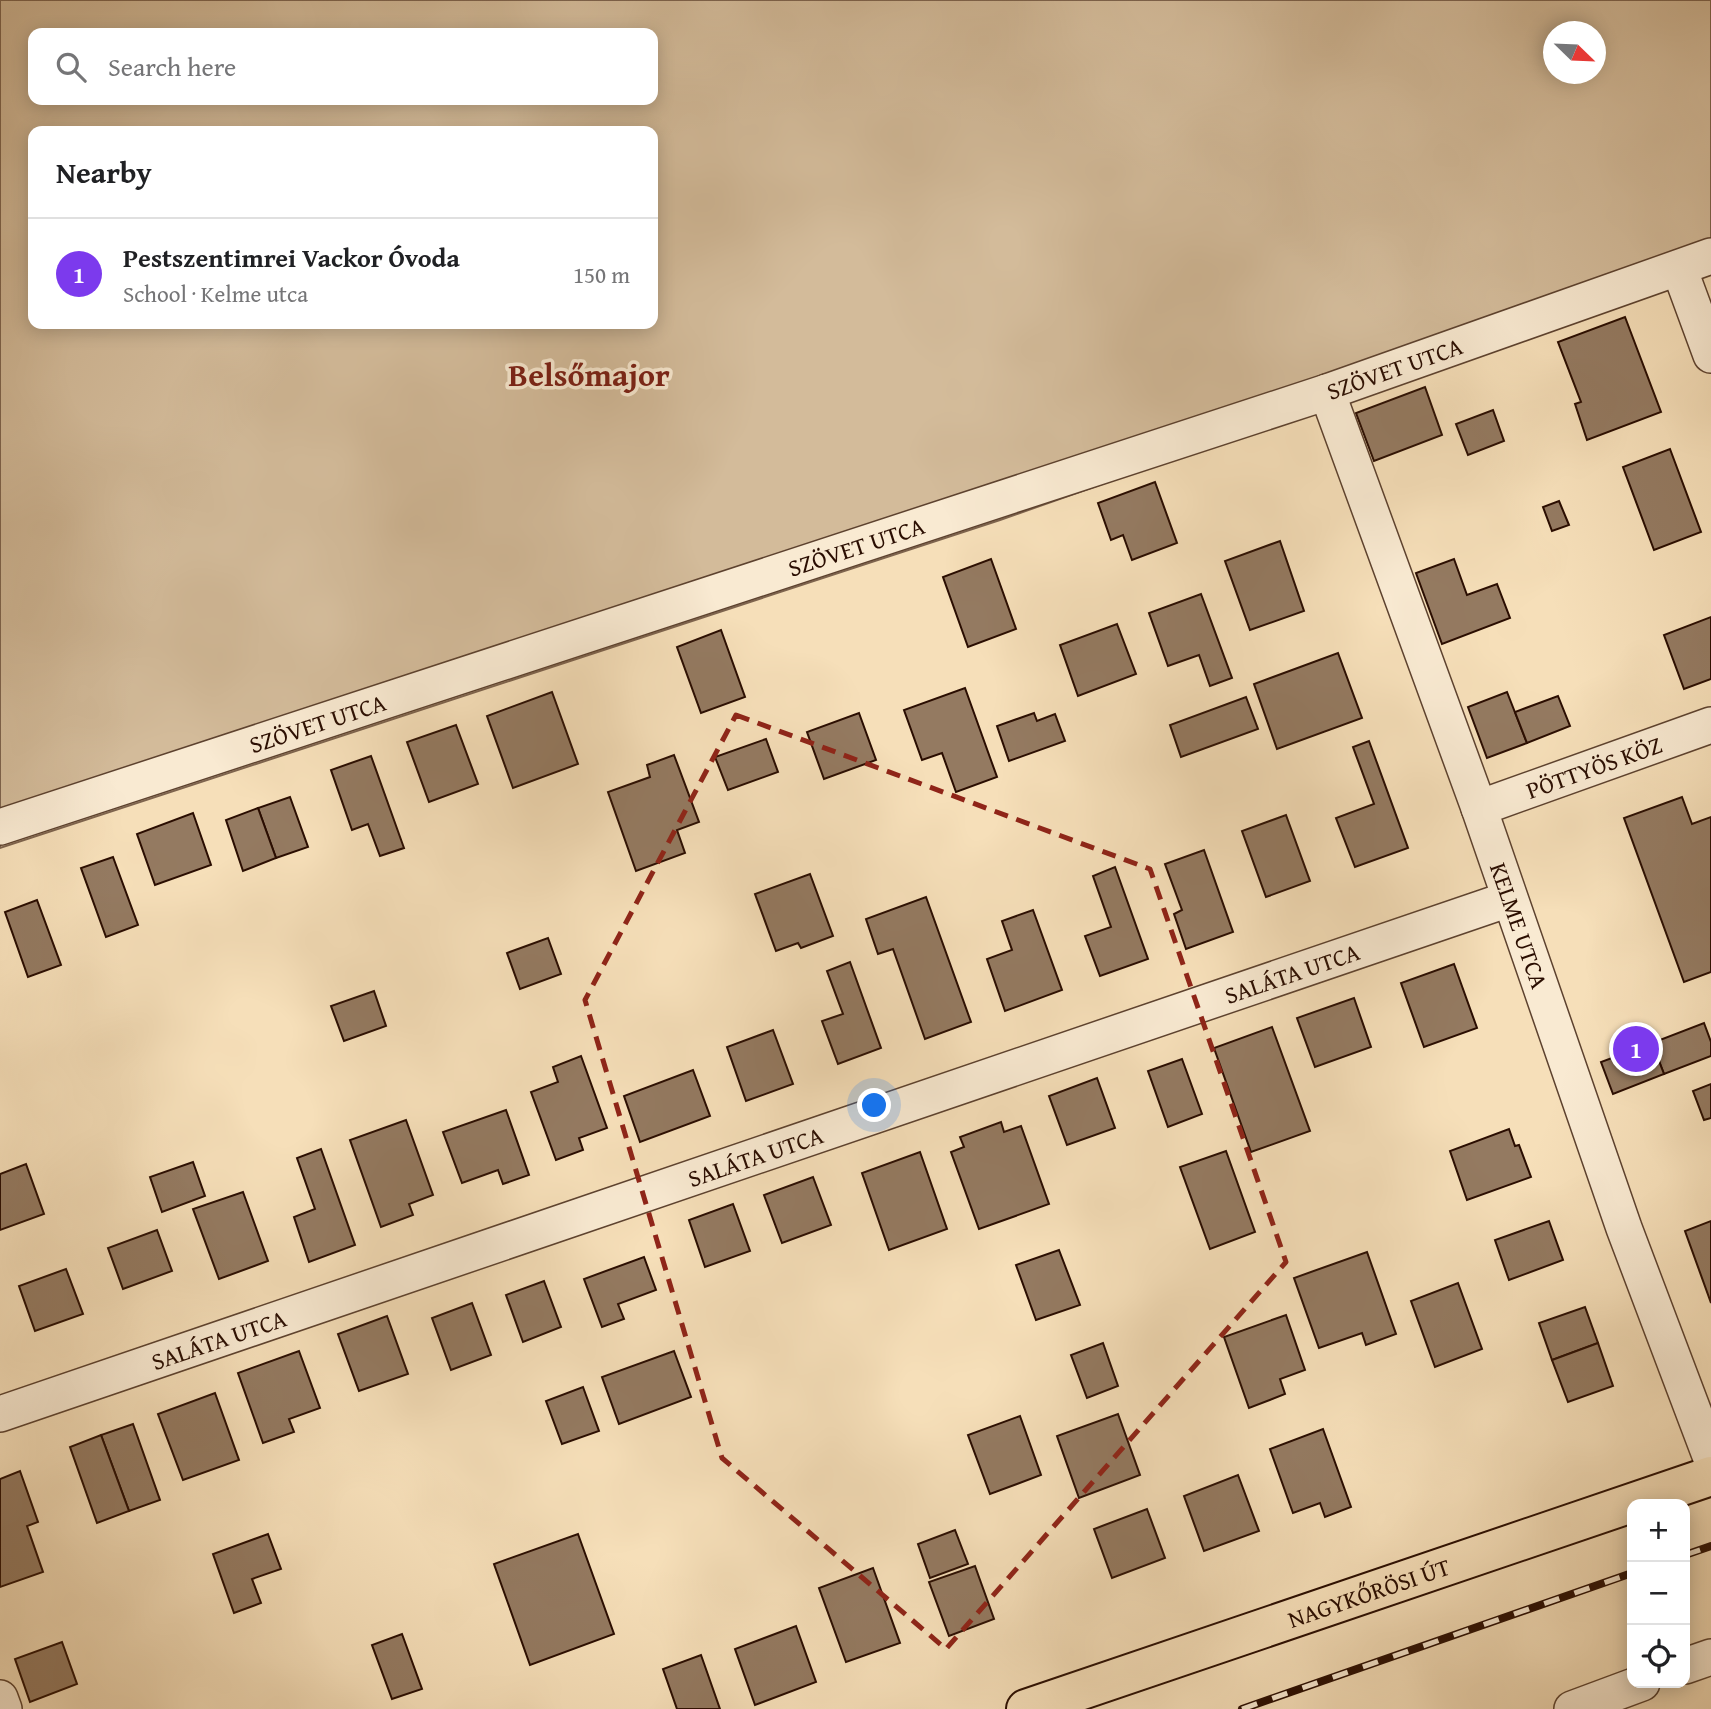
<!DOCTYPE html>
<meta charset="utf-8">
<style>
:root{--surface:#fff;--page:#f2f2f2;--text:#202124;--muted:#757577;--line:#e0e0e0;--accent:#7c3aed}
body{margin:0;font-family:"Gentium Book Plus",serif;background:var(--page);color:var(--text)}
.controls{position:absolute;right:21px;bottom:21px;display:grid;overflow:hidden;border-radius:14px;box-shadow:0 4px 18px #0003}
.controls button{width:63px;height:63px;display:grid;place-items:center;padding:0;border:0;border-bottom:2px solid var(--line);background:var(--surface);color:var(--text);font:35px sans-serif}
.compass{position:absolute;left:1543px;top:21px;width:63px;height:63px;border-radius:50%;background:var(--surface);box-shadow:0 4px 18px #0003;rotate:113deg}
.you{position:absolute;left:875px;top:1106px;width:24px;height:24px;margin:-18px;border:5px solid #fff;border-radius:50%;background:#1a73e8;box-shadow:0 0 0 10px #1a73e833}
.badge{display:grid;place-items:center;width:46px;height:46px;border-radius:50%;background:var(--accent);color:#fff;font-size:23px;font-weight:700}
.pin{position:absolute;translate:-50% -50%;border:4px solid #fff;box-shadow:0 2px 7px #0006}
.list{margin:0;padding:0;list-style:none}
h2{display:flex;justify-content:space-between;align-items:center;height:91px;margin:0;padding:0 28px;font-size:30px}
h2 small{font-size:23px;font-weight:400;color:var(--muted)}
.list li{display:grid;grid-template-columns:46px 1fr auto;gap:21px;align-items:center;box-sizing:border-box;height:112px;padding:0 28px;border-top:2px solid var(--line)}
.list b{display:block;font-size:26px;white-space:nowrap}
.list p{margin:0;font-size:23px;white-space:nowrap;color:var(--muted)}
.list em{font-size:23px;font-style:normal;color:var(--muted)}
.icon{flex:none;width:38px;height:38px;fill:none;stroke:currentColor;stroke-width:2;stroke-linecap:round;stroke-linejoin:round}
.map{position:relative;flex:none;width:1711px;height:1709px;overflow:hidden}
.search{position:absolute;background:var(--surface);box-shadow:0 4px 18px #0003;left:28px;top:28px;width:630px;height:77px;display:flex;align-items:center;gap:18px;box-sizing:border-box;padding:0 24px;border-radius:14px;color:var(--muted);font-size:26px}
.panel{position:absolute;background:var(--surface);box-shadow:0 4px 18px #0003;left:28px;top:126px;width:630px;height:203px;border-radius:14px}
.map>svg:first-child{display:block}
</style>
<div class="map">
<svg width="1711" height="1709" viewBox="0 0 1711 1709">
<rect width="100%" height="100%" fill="#f6dfb9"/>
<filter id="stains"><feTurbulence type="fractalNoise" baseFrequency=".00286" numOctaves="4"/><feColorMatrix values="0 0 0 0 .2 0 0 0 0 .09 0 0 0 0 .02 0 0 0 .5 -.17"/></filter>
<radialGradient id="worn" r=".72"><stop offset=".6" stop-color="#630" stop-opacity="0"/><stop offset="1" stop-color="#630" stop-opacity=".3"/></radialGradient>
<!-- green -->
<path fill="#d3bb9a" stroke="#7e644e" stroke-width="2" fill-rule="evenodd" d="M0 0H1711V270L1000 520 0 848ZM1554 32H1596V74H1554ZM33 33H653V100H33ZM33 131H653V324H33Z"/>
<!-- building -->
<g fill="#947a61" stroke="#2a0d01" stroke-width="2">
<polygon points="1625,317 1661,412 1587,440 1575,404 1581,402 1558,342"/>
<polygon points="1425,387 1442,435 1374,461 1356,413"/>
<polygon points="1493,410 1504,441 1468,455 1456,424"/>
<polygon points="1670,449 1701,532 1654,550 1623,467"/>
<polygon points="1155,482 1177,543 1132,560 1123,535 1111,540 1098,503"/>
<polygon points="1559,501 1569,525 1552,531 1543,507"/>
<polygon points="1280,541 1304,611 1250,630 1225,561"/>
<polygon points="991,559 1016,629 968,647 943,577"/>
<polygon points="1454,559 1467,595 1497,584 1510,618 1442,644 1416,573"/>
<polygon points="1201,594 1232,678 1210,686 1199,655 1168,666 1149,613"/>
<polygon points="1711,617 1711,679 1684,689 1664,635"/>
<polygon points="1117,624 1136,674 1078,696 1060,645"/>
<polygon points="721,630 745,697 701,713 677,647"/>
<polygon points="1338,653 1362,718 1277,749 1254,684"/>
<polygon points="965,688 997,777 956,792 942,753 922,760 904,710"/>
<polygon points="552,692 578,764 513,788 487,716"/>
<polygon points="1507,692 1527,743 1487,758 1468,707"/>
<polygon points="1558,696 1570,726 1527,743 1515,712"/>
<polygon points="1246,697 1258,729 1181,757 1170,725"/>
<polygon points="859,713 876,760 824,779 807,732"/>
<polygon points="1034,713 1037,721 1055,714 1065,741 1009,761 997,726"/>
<polygon points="456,725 478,784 429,802 407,742"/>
<polygon points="766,739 778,772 728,790 715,757"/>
<polygon points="1369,741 1408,848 1355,867 1336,818 1374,804 1353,747"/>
<polygon points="674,755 699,822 677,830 685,853 636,871 608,792 650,777 647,765"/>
<polygon points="371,756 404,848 380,856 368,824 352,830 331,770"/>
<polygon points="290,797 308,847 276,858 258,808"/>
<polygon points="1682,797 1692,824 1711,817 1711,972 1684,982 1624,818"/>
<polygon points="258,808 276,858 243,871 226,820"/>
<polygon points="193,813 211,865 155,885 137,834"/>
<polygon points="1286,815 1310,881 1266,897 1242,831"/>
<polygon points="1204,850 1233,932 1186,949 1174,914 1182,910 1165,864"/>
<polygon points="113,857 138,925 106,937 81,868"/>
<polygon points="1115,867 1148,959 1100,976 1085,936 1111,927 1093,876"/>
<polygon points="810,874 833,936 801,948 798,943 776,951 755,894"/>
<polygon points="926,897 971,1022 925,1039 893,949 878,954 866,919"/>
<polygon points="37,900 61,965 28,977 5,912"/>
<polygon points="1033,910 1062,990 1005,1011 987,959 1012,950 1002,921"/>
<polygon points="548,938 561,974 520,989 507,953"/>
<polygon points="850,962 881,1048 838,1064 822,1021 843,1014 827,971"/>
<polygon points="1454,964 1477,1028 1424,1047 1401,983"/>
<polygon points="374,991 386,1026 344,1041 331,1006"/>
<polygon points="1354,998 1371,1047 1315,1067 1297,1018"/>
<polygon points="1704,1023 1711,1042 1711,1056 1664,1074 1652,1043"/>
<polygon points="1272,1027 1310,1131 1251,1152 1214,1048"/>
<polygon points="773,1030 793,1084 746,1101 727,1047"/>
<polygon points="1652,1043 1664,1074 1613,1094 1601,1062"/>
<polygon points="581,1056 607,1128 579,1138 583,1150 556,1160 531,1092 558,1082 553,1067"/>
<polygon points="1182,1059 1202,1114 1168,1127 1148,1071"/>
<polygon points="693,1070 710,1116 640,1142 624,1096"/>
<polygon points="1097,1078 1115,1128 1067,1145 1049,1096"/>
<polygon points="1711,1084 1711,1118 1704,1120 1693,1091"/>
<polygon points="506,1110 529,1175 503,1184 498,1170 462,1183 443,1132"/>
<polygon points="406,1120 433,1195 409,1204 413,1215 381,1227 350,1140"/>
<polygon points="1001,1122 1004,1132 1021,1126 1049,1204 979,1229 951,1152 964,1147 960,1137"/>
<polygon points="1509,1129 1515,1146 1519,1145 1531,1177 1467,1200 1450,1151"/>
<polygon points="321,1149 355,1245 309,1262 294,1217 315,1209 297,1158"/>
<polygon points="1226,1151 1255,1232 1210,1249 1180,1167"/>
<polygon points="920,1152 947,1229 889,1250 862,1173"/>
<polygon points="193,1162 205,1196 162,1212 150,1177"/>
<polygon points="26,1164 44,1214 0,1230 0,1174"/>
<polygon points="813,1177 831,1225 782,1243 764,1195"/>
<polygon points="243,1192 268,1261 219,1279 193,1209"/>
<polygon points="733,1204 750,1251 705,1267 689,1220"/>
<polygon points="1549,1221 1563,1260 1509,1280 1495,1240"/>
<polygon points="1711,1221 1711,1303 1685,1231"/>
<polygon points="157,1230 172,1271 123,1289 108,1248"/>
<polygon points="1059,1250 1080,1305 1036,1320 1016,1265"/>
<polygon points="1367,1252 1396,1334 1366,1345 1362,1333 1319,1348 1294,1278"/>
<polygon points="644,1257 656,1290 618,1304 624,1319 602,1327 584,1279"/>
<polygon points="66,1269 83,1314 35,1331 19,1286"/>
<polygon points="544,1281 561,1327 523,1342 506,1295"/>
<polygon points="1458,1283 1482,1349 1435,1367 1411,1301"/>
<polygon points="472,1303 491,1355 451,1370 432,1318"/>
<polygon points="1585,1307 1598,1343 1552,1360 1539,1323"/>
<polygon points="1286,1315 1305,1370 1280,1379 1285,1394 1249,1408 1224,1337"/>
<polygon points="387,1316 408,1374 359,1391 338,1334"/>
<polygon points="1103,1343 1118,1386 1087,1398 1071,1355"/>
<polygon points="1598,1343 1613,1386 1568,1402 1552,1360"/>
<polygon points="299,1351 320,1408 289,1419 294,1432 263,1443 238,1373"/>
<polygon points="674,1351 691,1397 619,1424 602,1377"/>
<polygon points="583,1387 599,1431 562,1444 546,1401"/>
<polygon points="215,1393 239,1460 183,1480 158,1414"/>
<polygon points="1118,1414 1140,1475 1079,1498 1057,1436"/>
<polygon points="1020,1416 1041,1475 990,1494 968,1435"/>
<polygon points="133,1424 160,1500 129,1511 101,1435"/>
<polygon points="1323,1429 1351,1507 1325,1517 1320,1503 1293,1513 1270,1449"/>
<polygon points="101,1435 129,1511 97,1523 70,1447"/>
<polygon points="20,1471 38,1522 27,1526 43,1572 0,1587 0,1479"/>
<polygon points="1238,1475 1259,1531 1204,1551 1184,1496"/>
<polygon points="1147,1509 1165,1558 1112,1578 1094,1529"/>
<polygon points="955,1530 968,1564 930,1578 918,1544"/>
<polygon points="268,1534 281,1569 252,1579 261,1603 234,1613 213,1554"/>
<polygon points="578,1534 614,1634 530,1665 494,1564"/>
<polygon points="975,1566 994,1619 949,1636 929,1582"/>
<polygon points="873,1568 900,1643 846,1662 819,1588"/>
<polygon points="796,1626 816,1682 755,1705 735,1649"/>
<polygon points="402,1634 422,1689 392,1699 372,1645"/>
<polygon points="62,1642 77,1684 30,1702 15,1659"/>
<polygon points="701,1655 720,1709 677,1709 663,1669"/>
</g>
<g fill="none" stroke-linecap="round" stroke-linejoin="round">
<defs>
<g id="minor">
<polyline points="1679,268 1711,355"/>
<path id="s1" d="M1327 392 1479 808 1624 1228 1711 1458"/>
<path id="s2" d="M1479 808 1711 725"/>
<path id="s3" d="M0 827 1327 392 1711 256"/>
<path id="s4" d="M0 1414 1509 899"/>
<polyline points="1685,1666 1711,1657"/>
<polyline points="0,1698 4,1709"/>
<polyline points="1572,1709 1642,1683"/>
</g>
<g id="major">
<path id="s5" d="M1026 1709 1711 1476"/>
</g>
</defs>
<!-- minor casing -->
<use href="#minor" stroke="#5d422f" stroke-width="38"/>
<!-- major casing -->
<use href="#major" stroke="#2a0d01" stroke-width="42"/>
<!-- minor -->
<use href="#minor" stroke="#f9ead2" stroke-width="35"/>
<!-- major -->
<use href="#major" stroke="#f6dfb9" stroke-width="38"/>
<defs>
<g id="rail">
<polyline points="1685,1555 1711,1546"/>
<polyline points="1242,1709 1632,1573"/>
</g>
</defs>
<!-- rail casing -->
<use href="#rail" stroke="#2a0d01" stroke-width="8"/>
<!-- rail -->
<use href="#rail" stroke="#f9ead2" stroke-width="5" stroke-dasharray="16" stroke-linecap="butt"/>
</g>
<!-- marked area -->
<path fill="none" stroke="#8f2418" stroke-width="5" stroke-dasharray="14 9" stroke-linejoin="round" d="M736 715 1150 869 1286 1262 946 1649 722 1458 585 1000Z"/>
<g text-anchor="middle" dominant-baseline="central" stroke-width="7" stroke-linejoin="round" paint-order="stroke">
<!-- street labels -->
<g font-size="24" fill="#2a0d01" stroke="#f9ead2">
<text stroke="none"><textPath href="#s3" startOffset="1468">SZÖVET UTCA</textPath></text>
<text stroke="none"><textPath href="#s3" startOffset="901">SZÖVET UTCA</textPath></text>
<text stroke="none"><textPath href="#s3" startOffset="334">SZÖVET UTCA</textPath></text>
<text stroke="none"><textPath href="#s2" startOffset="122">PÖTTYÖS KÖZ</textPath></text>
<text stroke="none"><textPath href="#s1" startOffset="567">KELME UTCA</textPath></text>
<text stroke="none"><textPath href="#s4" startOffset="1365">SALÁTA UTCA</textPath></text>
<text stroke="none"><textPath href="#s4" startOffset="798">SALÁTA UTCA</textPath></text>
<text stroke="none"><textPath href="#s4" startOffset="231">SALÁTA UTCA</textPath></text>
<text stroke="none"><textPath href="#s5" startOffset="362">NAGYKŐRÖSI ÚT</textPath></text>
</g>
<!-- district labels -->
<g font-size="32" font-weight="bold" fill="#7a1f14" stroke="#f9ead2">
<text x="589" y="374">Belsőmajor</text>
</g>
</g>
<rect width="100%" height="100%" filter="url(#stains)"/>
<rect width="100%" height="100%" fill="url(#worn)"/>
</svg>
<div class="controls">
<button>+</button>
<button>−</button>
<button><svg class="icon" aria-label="locate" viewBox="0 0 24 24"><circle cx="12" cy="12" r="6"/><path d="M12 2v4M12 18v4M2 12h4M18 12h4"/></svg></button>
</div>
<svg class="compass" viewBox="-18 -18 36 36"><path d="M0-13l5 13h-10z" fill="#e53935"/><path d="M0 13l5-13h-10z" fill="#757577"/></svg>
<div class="you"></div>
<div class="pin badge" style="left:1636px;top:1049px">1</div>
<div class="search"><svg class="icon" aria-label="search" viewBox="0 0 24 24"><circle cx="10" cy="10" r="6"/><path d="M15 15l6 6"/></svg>Search here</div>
<section class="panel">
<h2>Nearby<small></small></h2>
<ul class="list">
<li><span class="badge">1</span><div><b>Pestszentimrei Vackor Óvoda</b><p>School · Kelme utca</p></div><em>150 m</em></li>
</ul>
</section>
</div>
